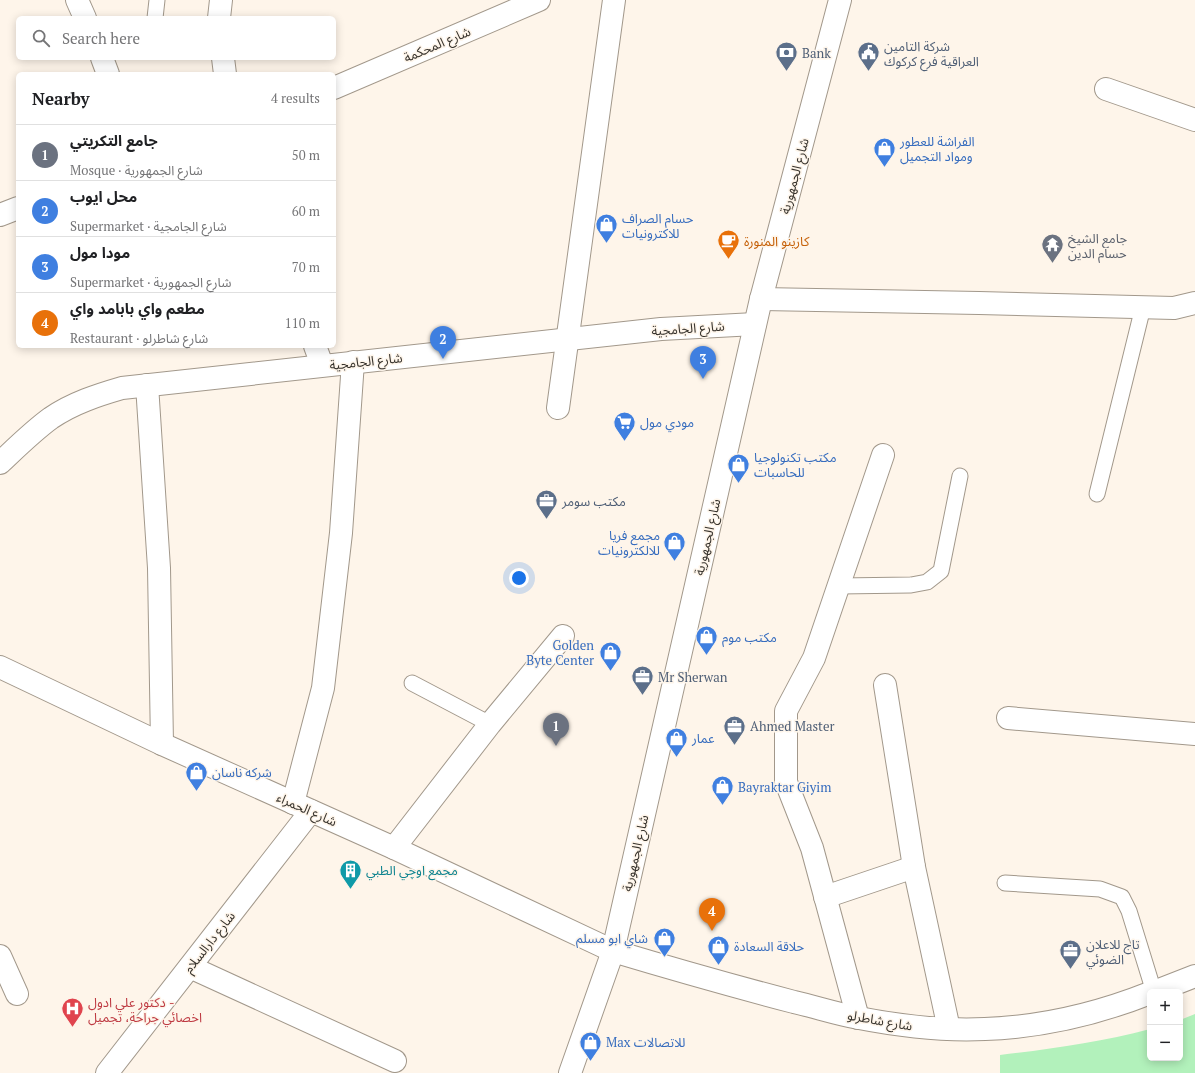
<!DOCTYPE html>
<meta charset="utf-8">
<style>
:root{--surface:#fff;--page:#f6f6f6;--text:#202124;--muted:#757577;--line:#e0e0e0;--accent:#ad4819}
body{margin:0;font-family:"PT Serif","Noto Sans Arabic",serif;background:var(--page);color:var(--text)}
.controls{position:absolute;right:12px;bottom:12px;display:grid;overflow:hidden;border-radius:6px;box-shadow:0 2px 10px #0003}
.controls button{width:36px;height:36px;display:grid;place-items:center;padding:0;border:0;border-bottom:1px solid var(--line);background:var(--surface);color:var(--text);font:20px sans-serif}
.you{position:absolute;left:519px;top:578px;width:14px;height:14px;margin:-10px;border:3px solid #fff;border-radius:50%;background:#1a73e8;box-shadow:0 0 0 6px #1a73e833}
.badge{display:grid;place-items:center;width:26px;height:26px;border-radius:50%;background:var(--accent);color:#fff;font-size:13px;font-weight:700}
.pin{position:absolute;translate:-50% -33px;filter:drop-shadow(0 1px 2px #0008)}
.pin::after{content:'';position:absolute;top:21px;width:14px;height:12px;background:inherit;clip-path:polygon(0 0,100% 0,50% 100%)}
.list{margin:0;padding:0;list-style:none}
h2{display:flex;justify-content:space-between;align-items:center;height:52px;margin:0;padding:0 16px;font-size:17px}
h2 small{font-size:13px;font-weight:400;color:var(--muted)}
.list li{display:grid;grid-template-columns:26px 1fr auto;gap:12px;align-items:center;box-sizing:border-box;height:56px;padding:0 16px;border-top:1px solid var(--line)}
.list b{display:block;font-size:15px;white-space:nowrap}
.list p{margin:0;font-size:13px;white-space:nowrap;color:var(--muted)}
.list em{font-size:13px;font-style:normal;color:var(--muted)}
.icon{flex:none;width:22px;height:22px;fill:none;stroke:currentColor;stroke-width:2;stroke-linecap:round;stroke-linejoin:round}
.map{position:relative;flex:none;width:1195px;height:1073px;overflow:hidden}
.search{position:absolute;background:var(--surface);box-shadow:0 2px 10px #0003;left:16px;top:16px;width:320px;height:44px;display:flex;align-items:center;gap:10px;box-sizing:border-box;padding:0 14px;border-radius:6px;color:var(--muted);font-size:15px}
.panel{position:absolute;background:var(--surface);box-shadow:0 2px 10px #0003;left:16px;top:72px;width:320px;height:276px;border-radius:6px}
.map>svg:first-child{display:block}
</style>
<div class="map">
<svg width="1195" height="1073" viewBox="0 0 1195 1073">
<rect width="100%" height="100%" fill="#fef5ea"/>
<!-- green -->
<path fill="#b2f1bb" d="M1195 1014V1073H1000V1055C1051 1049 1101 1042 1150 1029V1058H1180V1020Z"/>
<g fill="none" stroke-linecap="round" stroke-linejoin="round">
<defs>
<g id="lane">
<polyline points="155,18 157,0"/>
<polyline points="1097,494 1143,307"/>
<polyline points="839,586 911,585 927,582 941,571 960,476"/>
<polyline points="412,683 490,724"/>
<polyline points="1005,883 1100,889 1122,897 1129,911 1154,992"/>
</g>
<g id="street">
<polyline points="77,0 85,18"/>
<polyline points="219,18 221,0"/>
<polyline points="102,58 108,74"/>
<polyline points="223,58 225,74"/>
<polyline points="334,88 539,0"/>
<polyline points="1106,89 1195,120"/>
<polyline points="0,215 18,208"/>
<polyline points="761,299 979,303 1174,308 1195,303"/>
<polyline points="315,346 322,365"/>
<polyline points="147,385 159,568 162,744"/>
<polyline points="558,408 614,0"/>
<path d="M0 463C17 447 33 431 51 418 73 403 98 395 122 388L661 329 755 324"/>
<polyline points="885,685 914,867 949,1029"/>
<polyline points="1008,718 1195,734"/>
<polyline points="293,803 323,688 341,533 353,362"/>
<polyline points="394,848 490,724 563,636"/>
<polyline points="825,897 914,867"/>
<path d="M613 951C673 969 733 986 794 1002 816 1007 837 1014 859 1018 900 1026 943 1031 985 1029 1042 1027 1097 1014 1150 993"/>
<polyline points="0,956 17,994"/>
<polyline points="190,967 395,1061"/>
<polyline points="1154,992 1195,976"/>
<polyline points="858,1018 812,848 786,782 786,711 814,658 883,455"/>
<polyline points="107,1073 311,811"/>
</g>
<g id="secondary">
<polyline points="0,667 162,744 394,848 613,951"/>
<polyline points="570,1073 613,951 761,299 840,0"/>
</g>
</defs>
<!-- lane casing -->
<use href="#lane" stroke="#a2988b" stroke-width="17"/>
<!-- street casing -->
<use href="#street" stroke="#a2988b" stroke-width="24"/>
<!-- secondary casing -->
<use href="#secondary" stroke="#a2988b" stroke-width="24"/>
<!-- lane -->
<use href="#lane" stroke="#fff" stroke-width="15"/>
<!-- street -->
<use href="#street" stroke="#fff" stroke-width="22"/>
<!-- secondary -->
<use href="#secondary" stroke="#fff" stroke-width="22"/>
</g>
<!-- icons -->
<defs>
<symbol id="bank-pin" viewBox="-11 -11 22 30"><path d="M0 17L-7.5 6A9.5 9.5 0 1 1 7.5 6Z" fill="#5c6f8a" stroke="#fef5ea"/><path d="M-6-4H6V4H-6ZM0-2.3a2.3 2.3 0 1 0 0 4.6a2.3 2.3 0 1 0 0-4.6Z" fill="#fff"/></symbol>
<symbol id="civic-pin" viewBox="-11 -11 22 30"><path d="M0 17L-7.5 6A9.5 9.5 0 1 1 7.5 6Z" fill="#5c6f8a" stroke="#fef5ea"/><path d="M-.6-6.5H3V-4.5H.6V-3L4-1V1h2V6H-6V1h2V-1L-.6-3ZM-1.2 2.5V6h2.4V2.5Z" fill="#fff"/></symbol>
<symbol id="shop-pin" viewBox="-11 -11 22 30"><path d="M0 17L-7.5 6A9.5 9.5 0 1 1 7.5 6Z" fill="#3f7fe0" stroke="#fef5ea"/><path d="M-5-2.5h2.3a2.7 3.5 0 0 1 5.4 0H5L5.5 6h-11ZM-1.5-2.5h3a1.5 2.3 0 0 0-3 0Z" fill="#fff"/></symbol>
<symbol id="cafe-pin" viewBox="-11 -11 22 30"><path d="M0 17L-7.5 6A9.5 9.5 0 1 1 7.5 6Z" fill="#e8710a" stroke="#fef5ea"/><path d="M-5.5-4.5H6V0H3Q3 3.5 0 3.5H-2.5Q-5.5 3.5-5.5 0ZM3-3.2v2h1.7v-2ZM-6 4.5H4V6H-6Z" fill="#fff"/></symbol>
<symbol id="temple-pin" viewBox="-11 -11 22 30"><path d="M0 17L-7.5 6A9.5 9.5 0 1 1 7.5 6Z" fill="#6b7280" stroke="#fef5ea"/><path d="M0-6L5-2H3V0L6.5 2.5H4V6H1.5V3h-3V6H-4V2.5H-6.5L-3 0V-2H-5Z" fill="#fff"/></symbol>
<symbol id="supermarket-pin" viewBox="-11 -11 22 30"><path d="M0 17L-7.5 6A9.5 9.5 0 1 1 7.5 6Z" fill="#3f7fe0" stroke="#fef5ea"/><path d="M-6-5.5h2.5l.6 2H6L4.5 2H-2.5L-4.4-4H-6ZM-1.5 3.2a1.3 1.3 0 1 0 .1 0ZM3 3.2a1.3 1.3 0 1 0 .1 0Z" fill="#fff"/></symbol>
<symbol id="office-pin" viewBox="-11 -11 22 30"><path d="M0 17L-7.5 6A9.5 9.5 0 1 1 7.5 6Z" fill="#5c6f8a" stroke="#fef5ea"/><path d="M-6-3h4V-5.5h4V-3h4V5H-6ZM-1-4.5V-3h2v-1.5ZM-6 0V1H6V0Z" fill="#fff"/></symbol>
<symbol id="building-pin" viewBox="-11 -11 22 30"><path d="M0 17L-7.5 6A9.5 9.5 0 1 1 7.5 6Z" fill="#0f9aa8" stroke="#fef5ea"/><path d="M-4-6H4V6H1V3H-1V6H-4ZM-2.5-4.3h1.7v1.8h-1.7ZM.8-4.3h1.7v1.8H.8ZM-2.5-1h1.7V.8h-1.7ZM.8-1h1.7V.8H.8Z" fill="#fff"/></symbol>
<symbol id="hospital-pin" viewBox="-11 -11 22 30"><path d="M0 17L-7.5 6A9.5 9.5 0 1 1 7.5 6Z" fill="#e0444e" stroke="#fef5ea"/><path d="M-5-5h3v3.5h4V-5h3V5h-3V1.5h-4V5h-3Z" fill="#fff"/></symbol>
</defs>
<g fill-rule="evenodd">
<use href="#bank-pin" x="774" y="40" width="25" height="34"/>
<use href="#civic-pin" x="856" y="40" width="25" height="34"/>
<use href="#shop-pin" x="872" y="136" width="25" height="34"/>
<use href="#shop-pin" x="594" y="212" width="25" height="34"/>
<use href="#cafe-pin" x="716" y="228" width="25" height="34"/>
<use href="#temple-pin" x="1040" y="232" width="25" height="34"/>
<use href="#supermarket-pin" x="612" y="410" width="25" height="34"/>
<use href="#shop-pin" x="726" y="452" width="25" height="34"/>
<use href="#office-pin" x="534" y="488" width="25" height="34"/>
<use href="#shop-pin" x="662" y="530" width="25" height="34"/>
<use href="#shop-pin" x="694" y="624" width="25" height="34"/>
<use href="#shop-pin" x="598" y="640" width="25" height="34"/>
<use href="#office-pin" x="630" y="664" width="25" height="34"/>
<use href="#office-pin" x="722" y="714" width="25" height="34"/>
<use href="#shop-pin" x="664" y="726" width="25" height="34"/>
<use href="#shop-pin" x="184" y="760" width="25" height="34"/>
<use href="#shop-pin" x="710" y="774" width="25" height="34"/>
<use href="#building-pin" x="338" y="858" width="25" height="34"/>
<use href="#shop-pin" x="652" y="926" width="25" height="34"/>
<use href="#shop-pin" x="706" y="934" width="25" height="34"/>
<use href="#office-pin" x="1058" y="938" width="25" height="34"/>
<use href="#hospital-pin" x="60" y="996" width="25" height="34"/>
<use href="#shop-pin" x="578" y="1030" width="25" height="34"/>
</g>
<g text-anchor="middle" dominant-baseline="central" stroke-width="3" stroke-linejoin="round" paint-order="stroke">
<!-- street labels -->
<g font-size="13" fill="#37332d" stroke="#fef5ea">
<text transform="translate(437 44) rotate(-23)">شارع المحكمة</text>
<text transform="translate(794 176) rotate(-75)">شارع الجمهورية</text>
<text transform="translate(688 328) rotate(-4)">شارع الجامجية</text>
<text transform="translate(366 361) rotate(-6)">شارع الجامجية</text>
<text transform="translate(707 537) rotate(-77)">شارع الجمهورية</text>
<text transform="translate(307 809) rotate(24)">شارع الحمراء</text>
<text transform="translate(635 853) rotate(-77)">شارع الجمهورية</text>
<text transform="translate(209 942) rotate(-52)">شارع دارالسلام</text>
<text transform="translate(880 1020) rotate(10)">شارع شاطرلو</text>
</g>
<!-- service labels -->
<g font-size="13" fill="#4e5e75" stroke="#fef5ea" text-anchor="start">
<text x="884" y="46">شركة التامين<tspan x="884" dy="15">العراقية فرع كركوك</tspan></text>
<text x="802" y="53">Bank</text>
<text x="562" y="501">مكتب سومر</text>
<text x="658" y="677">Mr Sherwan</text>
<text x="750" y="726">Ahmed Master</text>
<text x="1086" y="944">تاج للاعلان<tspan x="1086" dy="15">الضوئي</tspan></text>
</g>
<!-- shop labels -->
<g font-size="13" fill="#366cbe" stroke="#fef5ea" text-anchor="start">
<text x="900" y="141">الفراشة للعطور<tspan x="900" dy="15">ومواد التجميل</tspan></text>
<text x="622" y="218">حسام الصراف<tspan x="622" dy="15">للاكترونيات</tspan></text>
<text x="640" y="422">مودي مول</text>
<text x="754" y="457">مكتب تكنولوجيا<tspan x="754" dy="15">للحاسبات</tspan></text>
<text x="660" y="535" text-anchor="end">مجمع فريا<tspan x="660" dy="15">للالكترونيات</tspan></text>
<text x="722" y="637">مكتب موم</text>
<text x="594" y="645" text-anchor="end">Golden<tspan x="594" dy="15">Byte Center</tspan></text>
<text x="692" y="738">عمار</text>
<text x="212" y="772">شرکە ناسان</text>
<text x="738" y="787">Bayraktar Giyim</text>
<text x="648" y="938" text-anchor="end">شاي ابو مسلم</text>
<text x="734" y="946">حلاقة السعادة</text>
<text x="606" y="1042">Max للاتصالات</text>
</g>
<!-- worship labels -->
<g font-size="13" fill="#5b616d" stroke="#fef5ea" text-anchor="start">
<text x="1068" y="238">جامع الشيخ<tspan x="1068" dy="15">حسام الدين</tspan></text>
</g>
<!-- food labels -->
<g font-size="13" fill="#c56008" stroke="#fef5ea" text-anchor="start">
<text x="744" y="241">كازينو المنورة</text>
</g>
<!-- culture labels -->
<g font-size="13" fill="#0d838f" stroke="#fef5ea" text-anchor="start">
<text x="366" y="870">مجمع اوچي الطبي</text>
</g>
<!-- health labels -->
<g font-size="13" fill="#be3a42" stroke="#fef5ea" text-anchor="start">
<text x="88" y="1002">دكتور علي ادول -<tspan x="88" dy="15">اخصائي جراحة، تجميل</tspan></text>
</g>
</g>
</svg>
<div class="controls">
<button>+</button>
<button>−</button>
</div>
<div class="you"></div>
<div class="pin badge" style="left:556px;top:746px;background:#6b7280">1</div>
<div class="pin badge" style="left:443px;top:359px;background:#3f7fe0">2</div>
<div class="pin badge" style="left:703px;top:379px;background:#3f7fe0">3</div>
<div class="pin badge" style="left:712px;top:931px;background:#e8710a">4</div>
<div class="search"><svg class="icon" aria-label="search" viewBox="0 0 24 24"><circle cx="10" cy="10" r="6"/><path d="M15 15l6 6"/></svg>Search here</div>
<section class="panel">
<h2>Nearby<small>4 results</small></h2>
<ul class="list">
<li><span class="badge" style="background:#6b7280">1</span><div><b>جامع التكريتي</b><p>Mosque · شارع الجمهورية</p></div><em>50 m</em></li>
<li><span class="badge" style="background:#3f7fe0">2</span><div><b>محل ايوب</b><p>Supermarket · شارع الجامجية</p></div><em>60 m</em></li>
<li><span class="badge" style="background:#3f7fe0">3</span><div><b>مودا مول</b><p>Supermarket · شارع الجمهورية</p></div><em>70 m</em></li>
<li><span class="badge" style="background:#e8710a">4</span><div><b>مطعم واي بابامد واي</b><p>Restaurant · شارع شاطرلو</p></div><em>110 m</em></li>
</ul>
</section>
</div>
